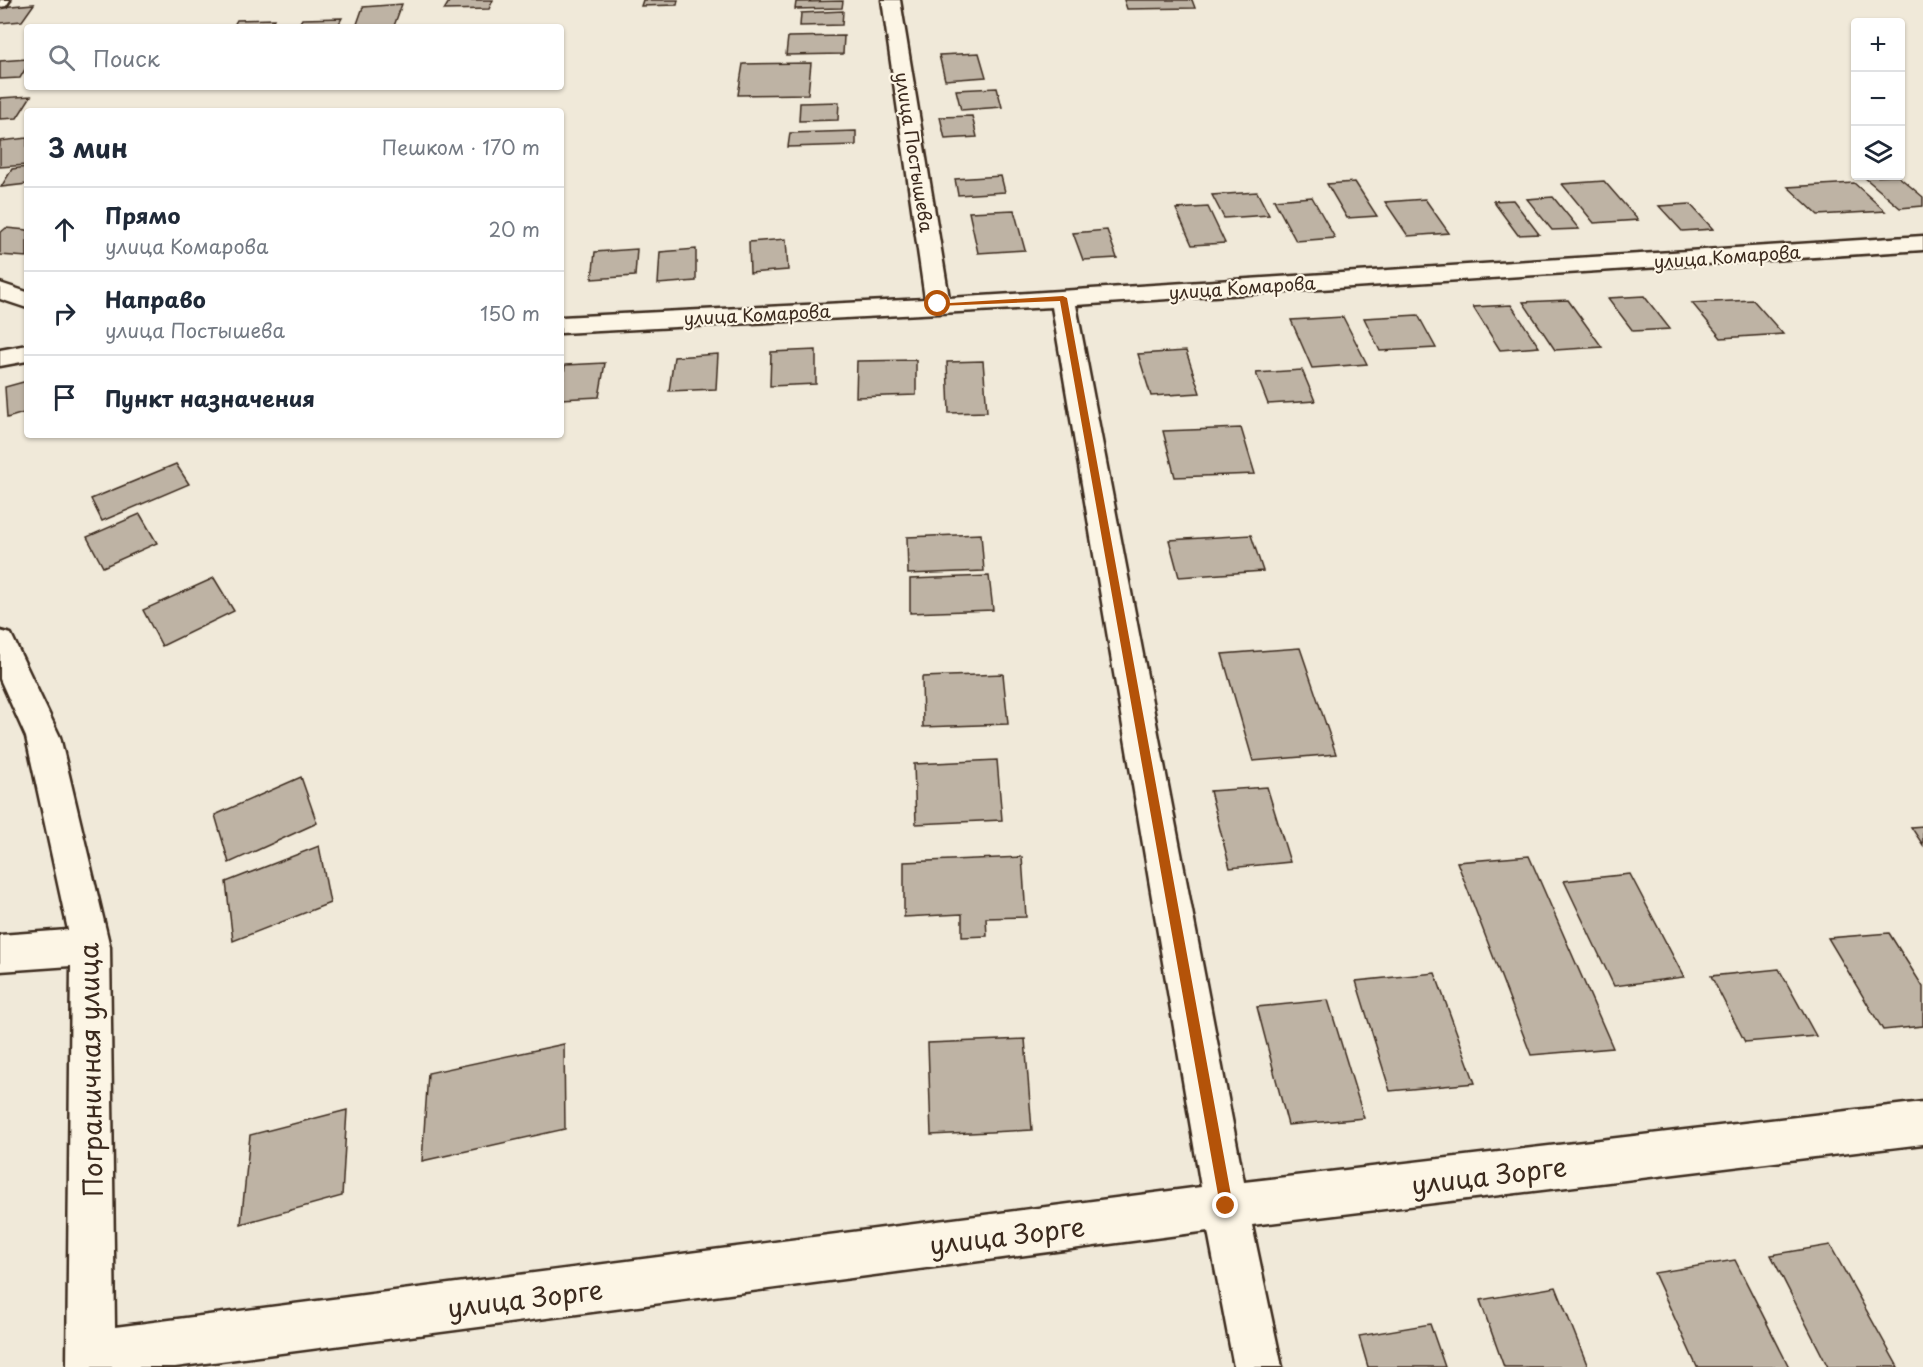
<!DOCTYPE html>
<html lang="ru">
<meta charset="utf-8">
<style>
:root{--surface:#fff;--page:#f2f2f3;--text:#1f2937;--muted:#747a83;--line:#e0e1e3}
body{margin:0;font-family:"Playpen Sans",sans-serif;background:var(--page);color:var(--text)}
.controls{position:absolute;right:18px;top:18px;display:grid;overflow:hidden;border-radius:6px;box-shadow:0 2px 4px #0004}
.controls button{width:54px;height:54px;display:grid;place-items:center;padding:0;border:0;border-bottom:2px solid var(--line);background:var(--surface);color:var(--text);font:30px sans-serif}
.stop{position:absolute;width:18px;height:18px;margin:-14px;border:4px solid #b45309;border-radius:50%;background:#fff}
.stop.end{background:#b45309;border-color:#fff;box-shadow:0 2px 6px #0008}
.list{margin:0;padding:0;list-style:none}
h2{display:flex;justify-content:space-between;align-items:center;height:78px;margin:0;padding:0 24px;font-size:26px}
h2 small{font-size:20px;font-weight:400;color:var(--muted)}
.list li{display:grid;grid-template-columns:39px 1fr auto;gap:18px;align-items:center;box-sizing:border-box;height:84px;padding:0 24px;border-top:2px solid var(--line)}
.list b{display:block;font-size:22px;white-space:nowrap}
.list p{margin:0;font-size:20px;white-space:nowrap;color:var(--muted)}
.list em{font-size:20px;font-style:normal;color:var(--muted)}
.icon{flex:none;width:33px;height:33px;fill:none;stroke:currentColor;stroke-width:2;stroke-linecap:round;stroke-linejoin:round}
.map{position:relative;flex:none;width:1923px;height:1367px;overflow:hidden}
.search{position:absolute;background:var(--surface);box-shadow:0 2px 4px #0004;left:24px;top:24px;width:540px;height:66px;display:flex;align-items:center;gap:15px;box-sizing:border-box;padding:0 21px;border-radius:6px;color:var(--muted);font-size:22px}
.panel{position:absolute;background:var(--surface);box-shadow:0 2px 4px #0004;left:24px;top:108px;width:540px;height:330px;border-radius:6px}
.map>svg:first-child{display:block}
</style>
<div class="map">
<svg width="1923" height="1367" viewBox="0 0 1923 1367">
<rect width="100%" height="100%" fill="#f0e9d9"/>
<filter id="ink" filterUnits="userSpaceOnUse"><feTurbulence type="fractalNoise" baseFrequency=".0167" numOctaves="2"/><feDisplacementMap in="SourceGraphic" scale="12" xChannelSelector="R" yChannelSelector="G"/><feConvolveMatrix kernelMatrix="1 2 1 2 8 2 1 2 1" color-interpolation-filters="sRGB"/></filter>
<g filter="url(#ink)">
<!-- building -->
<g fill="#beb3a4" stroke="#3b2a1e" stroke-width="1.5">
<polygon points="450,0 493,0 489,9 444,10"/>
<polygon points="643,0 678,0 677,5 641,6"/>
<polygon points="1124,0 1192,0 1195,8 1127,9"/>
<polygon points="843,1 842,8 795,9 796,2"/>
<polygon points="34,4 22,21 0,23 0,7"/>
<polygon points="402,4 394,26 356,27 363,7"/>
<polygon points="843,11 842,25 800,26 801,13"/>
<polygon points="342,18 337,27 297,27 302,19"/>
<polygon points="274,19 270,27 233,27 237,20"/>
<polygon points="844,36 843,54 786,55 788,37"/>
<polygon points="979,53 986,77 945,80 939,55"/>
<polygon points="27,59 27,66 20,78 0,79 0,61"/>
<polygon points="811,63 808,94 738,95 743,64"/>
<polygon points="997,88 1002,107 961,110 956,90"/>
<polygon points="31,96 17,118 0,119 0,98"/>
<polygon points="839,102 838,120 799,121 800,103"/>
<polygon points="972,116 977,137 945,139 940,117"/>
<polygon points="856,131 856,145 788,147 790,133"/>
<polygon points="27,138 27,165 0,167 0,141"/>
<polygon points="27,167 27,184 1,187 12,169"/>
<polygon points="1001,176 1005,192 958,195 955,179"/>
<polygon points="1898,176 1923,197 1923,206 1900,208 1864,177"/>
<polygon points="1604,181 1638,220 1594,223 1562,184"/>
<polygon points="1355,182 1377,216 1347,218 1327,184"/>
<polygon points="1854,183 1885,211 1818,215 1788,187"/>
<polygon points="1257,192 1269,215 1224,218 1212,195"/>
<polygon points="1312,197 1335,238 1296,241 1274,200"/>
<polygon points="1553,197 1579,229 1552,230 1527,199"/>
<polygon points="1425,199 1449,233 1408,236 1385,202"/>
<polygon points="1513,200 1539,234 1518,235 1493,201"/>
<polygon points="1690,204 1713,229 1682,231 1659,206"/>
<polygon points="1208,207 1225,243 1192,245 1176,209"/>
<polygon points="1014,210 1025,250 978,253 969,212"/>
<polygon points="6,228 27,230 27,257 0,255 0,233"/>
<polygon points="1107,230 1117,258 1083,260 1073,233"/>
<polygon points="786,239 788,270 750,273 749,242"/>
<polygon points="637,249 635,276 592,279 595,252"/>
<polygon points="696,249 696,281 658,284 660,252"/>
<polygon points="1644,296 1670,329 1633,331 1608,298"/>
<polygon points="1568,300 1602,347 1555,350 1523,302"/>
<polygon points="1753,300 1783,334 1721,338 1692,303"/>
<polygon points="1511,305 1539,347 1500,350 1473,307"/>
<polygon points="1418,315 1436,348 1380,351 1364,318"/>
<polygon points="1343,317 1367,364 1312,368 1291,320"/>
<polygon points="816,350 816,384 770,386 771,352"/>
<polygon points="1186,351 1200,393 1151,396 1138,354"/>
<polygon points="718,354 716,389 669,391 674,357"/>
<polygon points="916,360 916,395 856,397 857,361"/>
<polygon points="983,361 987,412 949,413 947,362"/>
<polygon points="605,363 599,397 561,399 565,365"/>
<polygon points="1302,370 1315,401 1268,404 1256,373"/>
<polygon points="27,381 27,412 7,418 5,387"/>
<polygon points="1241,428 1255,474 1175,477 1163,431"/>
<polygon points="176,464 189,484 102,521 91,499"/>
<polygon points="140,514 157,543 103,567 87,537"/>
<polygon points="981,534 984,571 908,574 907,537"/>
<polygon points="1251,535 1263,571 1179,577 1169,540"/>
<polygon points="989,576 993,610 910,613 910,579"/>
<polygon points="214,578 234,611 162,646 143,610"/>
<polygon points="1300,648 1336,754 1253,761 1222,654"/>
<polygon points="1003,674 1008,724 923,727 922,677"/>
<polygon points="997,760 1002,820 916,824 914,764"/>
<polygon points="301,777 317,823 229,863 215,815"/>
<polygon points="1267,787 1290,862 1230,868 1210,791"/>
<polygon points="1923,826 1923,845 1911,827"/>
<polygon points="319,846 330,903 233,941 226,882"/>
<polygon points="1529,856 1613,1048 1531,1055 1457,862"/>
<polygon points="1022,857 1026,917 986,918 987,936 962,937 962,914 904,917 904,862"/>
<polygon points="1630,874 1684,977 1614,986 1564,881"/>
<polygon points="1889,933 1923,987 1923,1026 1883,1030 1828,938"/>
<polygon points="1779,969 1816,1036 1745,1042 1711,976"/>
<polygon points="1435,973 1475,1083 1390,1091 1356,981"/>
<polygon points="1328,1000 1364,1118 1288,1125 1257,1007"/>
<polygon points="1025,1039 1032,1130 931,1135 928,1043"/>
<polygon points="564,1044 565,1129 422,1161 428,1073"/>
<polygon points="347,1110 342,1196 241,1224 250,1135"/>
<polygon points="1830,1245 1898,1367 1828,1367 1771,1255"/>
<polygon points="1735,1260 1789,1367 1697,1367 1654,1273"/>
<polygon points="1556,1287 1588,1367 1504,1367 1480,1300"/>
<polygon points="1430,1324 1445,1367 1368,1367 1359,1336"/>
</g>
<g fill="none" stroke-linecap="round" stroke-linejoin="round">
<defs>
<g id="minor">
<polygon points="0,0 10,0 6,6 0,7"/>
<polygon points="882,0 900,0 949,298 1923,236 1923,250 1076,305 1244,1182 1923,1102 1923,1144 1252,1225 1282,1367 1234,1367 1208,1231 175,1367 67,1367 71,966 0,971 0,935 68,930 26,737 0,679 0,631 11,634 60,737 110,947 115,1327 1201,1187 1052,307 561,333 561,317 925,299"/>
<polygon points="0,283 27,292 27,308 0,299"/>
<polygon points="27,345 27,361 0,366 0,350"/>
</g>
</defs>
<!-- minor casing -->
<use href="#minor" stroke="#3b2a1e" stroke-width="5"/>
<!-- minor -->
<use href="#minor" fill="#fcf5e5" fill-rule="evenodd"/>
</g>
</g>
<!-- route -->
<polygon fill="#b45309" points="1063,296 1067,298 1233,1206 1226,1213 1220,1206 1060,301 938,306 934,304"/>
<g text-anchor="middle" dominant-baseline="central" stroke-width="4.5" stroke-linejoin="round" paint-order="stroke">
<!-- far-street labels -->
<g font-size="18" fill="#3b2a1e" stroke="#fcf5e5">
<text transform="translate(915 152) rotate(81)">улица Постышева</text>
<text transform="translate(1727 256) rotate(-4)">улица Комарова</text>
<text transform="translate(1242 287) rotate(-4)">улица Комарова</text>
<text transform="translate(757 314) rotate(-3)">улица Комарова</text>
</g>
<!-- near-street labels -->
<g font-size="26" fill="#3b2a1e" stroke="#fcf5e5">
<text transform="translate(90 1070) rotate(-91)">Пограничная улица</text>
<text transform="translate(1489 1175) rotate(-7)">улица Зорге</text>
<text transform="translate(1007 1235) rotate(-7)">улица Зорге</text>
<text transform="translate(525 1298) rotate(-7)">улица Зорге</text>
</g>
</g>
</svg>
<div class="controls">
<button>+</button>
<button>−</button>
<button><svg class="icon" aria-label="layers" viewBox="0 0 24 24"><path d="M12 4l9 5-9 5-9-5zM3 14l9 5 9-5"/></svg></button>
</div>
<div class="stop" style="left:938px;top:304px"></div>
<div class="stop end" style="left:1226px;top:1206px"></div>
<div class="search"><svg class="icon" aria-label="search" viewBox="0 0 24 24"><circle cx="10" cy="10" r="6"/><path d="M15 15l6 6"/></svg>Поиск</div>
<section class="panel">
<h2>3 мин<small>Пешком · 170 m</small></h2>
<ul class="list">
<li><svg class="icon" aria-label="ahead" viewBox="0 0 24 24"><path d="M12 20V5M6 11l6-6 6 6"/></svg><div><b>Прямо</b><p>улица Комарова</p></div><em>20 m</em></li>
<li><svg class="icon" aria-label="right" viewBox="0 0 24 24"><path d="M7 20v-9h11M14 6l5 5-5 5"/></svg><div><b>Направо</b><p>улица Постышева</p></div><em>150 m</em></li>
<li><svg class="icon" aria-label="arrive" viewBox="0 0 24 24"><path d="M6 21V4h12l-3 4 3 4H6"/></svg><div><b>Пункт назначения</b></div></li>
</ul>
</section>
</div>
